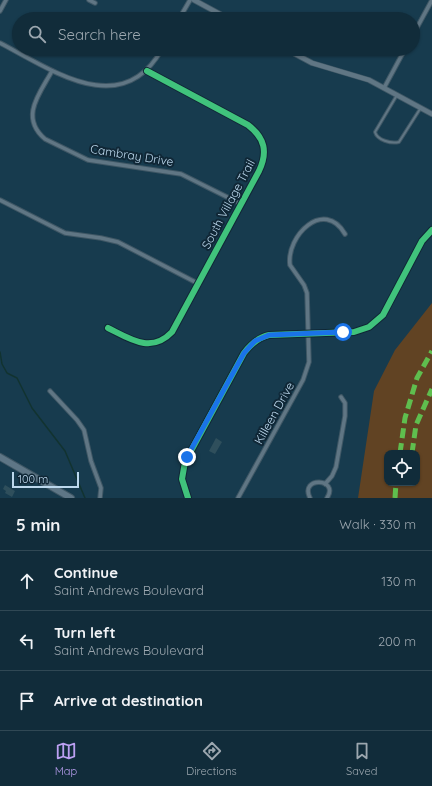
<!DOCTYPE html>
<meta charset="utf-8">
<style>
:root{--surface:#112c3a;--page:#1e3845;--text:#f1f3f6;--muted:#9ca7af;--line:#304854;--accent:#bca0f2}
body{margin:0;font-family:Quicksand,sans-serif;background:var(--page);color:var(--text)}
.controls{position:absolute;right:12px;bottom:12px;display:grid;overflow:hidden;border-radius:8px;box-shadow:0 1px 3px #0004}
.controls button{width:36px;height:36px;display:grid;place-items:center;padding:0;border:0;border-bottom:1px solid var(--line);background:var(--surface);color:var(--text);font:20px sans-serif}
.scale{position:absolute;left:12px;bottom:10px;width:67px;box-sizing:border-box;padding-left:4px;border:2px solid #bcd8ed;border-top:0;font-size:11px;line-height:14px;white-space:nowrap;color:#bcd8ed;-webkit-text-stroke:3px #102736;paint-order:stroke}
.stop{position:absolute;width:12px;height:12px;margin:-9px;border:3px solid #1a73e8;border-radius:50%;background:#fff}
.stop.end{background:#1a73e8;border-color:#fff;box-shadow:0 1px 4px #0008}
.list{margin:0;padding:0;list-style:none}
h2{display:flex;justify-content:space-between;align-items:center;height:52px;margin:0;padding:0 16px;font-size:17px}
h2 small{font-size:13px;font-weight:400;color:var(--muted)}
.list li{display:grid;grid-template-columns:26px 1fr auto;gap:12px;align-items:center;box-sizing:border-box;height:60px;padding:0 16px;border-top:1px solid var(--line)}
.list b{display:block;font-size:15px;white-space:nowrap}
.list p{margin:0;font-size:13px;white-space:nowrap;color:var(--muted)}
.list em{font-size:13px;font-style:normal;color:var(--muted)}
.icon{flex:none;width:22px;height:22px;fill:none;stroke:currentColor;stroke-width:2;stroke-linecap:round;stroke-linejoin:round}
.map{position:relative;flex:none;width:432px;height:498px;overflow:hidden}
.search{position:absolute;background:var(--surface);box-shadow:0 1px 3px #0004;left:12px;right:12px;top:12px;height:44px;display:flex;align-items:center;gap:10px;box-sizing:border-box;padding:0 14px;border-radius:22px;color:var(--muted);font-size:15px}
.sheet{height:232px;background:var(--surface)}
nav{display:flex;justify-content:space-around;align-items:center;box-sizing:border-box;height:56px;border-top:1px solid var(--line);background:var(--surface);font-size:11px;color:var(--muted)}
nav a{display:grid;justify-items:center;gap:2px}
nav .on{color:var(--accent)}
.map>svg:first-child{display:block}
</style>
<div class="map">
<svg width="432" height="498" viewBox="0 0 432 498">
<rect width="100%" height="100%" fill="#173b4e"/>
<!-- green -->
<path fill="#614323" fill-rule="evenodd" d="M432 303V498H358L374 391 395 350ZM387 453H417V483H387Z"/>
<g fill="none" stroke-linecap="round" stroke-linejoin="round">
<!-- stream -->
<polyline stroke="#123330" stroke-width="1.5" points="0,352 2,364 7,373 17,378 32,408 65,451 85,498"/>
</g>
<!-- building -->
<g fill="#2f4f5c">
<polygon points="216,438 222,442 215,454 209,451"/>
<polygon points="5,485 15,491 12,497 5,493 6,491 3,489"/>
</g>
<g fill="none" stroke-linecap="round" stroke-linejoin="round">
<defs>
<path id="service" d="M397 95 375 132C377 140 391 144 399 142L420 109"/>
<g id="minor">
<polyline points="89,0 95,3"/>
<polyline points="0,11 6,0"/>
<polyline points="179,19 190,0"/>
<polyline points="413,35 432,0"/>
<path d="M0 43C52 70 122 121 162 49"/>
<path d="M52 71C40 93 19 117 45 139L88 160 181 174 241 204"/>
<polyline points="384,88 405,49"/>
<polyline points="0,200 65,233 101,238 118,242 199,284"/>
<path d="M108 328C130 339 151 354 172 332L259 171C268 152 265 138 248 125L147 71"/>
<polyline points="50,391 77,420 84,430 91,461 101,488 100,498"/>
<polyline points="325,484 332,476 336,467 345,416 345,403 341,397"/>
<path d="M188 498 182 479 185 462 244 353C251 344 259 337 269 335L354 332 369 327 383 315 422 241 432 230"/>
<path d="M238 498 303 380 309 362 307 293 304 285 290 265C286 236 324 198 345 234"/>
<path d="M310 498C299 476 340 478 327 498"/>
</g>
<g id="tertiary">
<polyline points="194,0 229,19"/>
<polyline points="286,49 312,63 369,80 432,114"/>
</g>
<polyline id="primary" points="0,457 71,498"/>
</defs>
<!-- service casing -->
<use href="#service" stroke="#3f5765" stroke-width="4"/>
<!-- minor casing -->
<use href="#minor" stroke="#3f5765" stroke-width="5.5"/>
<!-- tertiary casing -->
<use href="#tertiary" stroke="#3f5765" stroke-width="6"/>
<!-- primary casing -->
<use href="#primary" stroke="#3f5765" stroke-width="8"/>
<!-- service -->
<use href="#service" stroke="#607684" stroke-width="2"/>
<!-- minor -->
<use href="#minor" stroke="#607684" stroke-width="3.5"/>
<!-- tertiary -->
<use href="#tertiary" stroke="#607684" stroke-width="4.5"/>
<!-- primary -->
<use href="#primary" stroke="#5e7686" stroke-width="6"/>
<!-- quiet -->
<g stroke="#5fbe4e" stroke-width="5" stroke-dasharray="10 5" stroke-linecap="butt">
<polyline points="400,453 405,418 417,378 432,351"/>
<polyline points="412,453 416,425 432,389"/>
<polyline points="395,498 396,483"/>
</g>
<defs>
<g id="cycleway">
<path d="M108 328C130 339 151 354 172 332L259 171C268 152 265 138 248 125L147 71"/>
<path d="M188 498 182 479 185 462 244 353C251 344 259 337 269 335L354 332 369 327 383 315 422 241 432 230"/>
</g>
</defs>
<!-- cycleway casing -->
<use href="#cycleway" stroke="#102736" stroke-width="8"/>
<!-- cycleway -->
<use href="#cycleway" stroke="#40c37c" stroke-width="6"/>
</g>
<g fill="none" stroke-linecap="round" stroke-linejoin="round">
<!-- route -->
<polyline stroke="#1a73e8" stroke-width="5" points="187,457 244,353 255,341 269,335 343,332"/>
</g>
<g text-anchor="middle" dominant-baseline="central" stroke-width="4" stroke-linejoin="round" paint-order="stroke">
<!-- street labels -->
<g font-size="12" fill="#bcd8ed" stroke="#102736">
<text transform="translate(132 155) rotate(9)">Cambray Drive</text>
<text transform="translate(228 204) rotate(-62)">South Village Trail</text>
<text transform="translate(274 413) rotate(-61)">Killeen Drive</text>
</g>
</g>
</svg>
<div class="controls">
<button><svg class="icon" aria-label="locate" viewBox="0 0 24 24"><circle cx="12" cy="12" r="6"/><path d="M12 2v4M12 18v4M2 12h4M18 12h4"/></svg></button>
</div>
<div class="scale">100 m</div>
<div class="stop" style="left:343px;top:332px"></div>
<div class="stop end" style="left:187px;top:457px"></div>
<div class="search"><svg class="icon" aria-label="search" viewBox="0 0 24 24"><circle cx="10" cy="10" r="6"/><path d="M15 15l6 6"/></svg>Search here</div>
</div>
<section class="sheet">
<h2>5 min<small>Walk · 330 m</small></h2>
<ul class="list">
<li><svg class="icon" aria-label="ahead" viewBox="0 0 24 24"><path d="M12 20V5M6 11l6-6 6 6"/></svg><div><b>Continue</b><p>Saint Andrews Boulevard</p></div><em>130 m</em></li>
<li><svg class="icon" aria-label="left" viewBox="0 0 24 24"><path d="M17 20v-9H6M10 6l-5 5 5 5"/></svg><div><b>Turn left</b><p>Saint Andrews Boulevard</p></div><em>200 m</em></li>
<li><svg class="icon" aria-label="arrive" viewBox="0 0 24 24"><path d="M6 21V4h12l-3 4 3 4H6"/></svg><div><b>Arrive at destination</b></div></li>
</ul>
</section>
<nav>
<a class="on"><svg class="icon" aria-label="map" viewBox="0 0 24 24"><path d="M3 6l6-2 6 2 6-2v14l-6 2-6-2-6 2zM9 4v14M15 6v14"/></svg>Map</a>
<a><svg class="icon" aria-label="directions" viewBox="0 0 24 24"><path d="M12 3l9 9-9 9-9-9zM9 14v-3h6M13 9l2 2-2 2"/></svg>Directions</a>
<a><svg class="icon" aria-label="saved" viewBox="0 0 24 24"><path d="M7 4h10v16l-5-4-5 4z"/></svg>Saved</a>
</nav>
